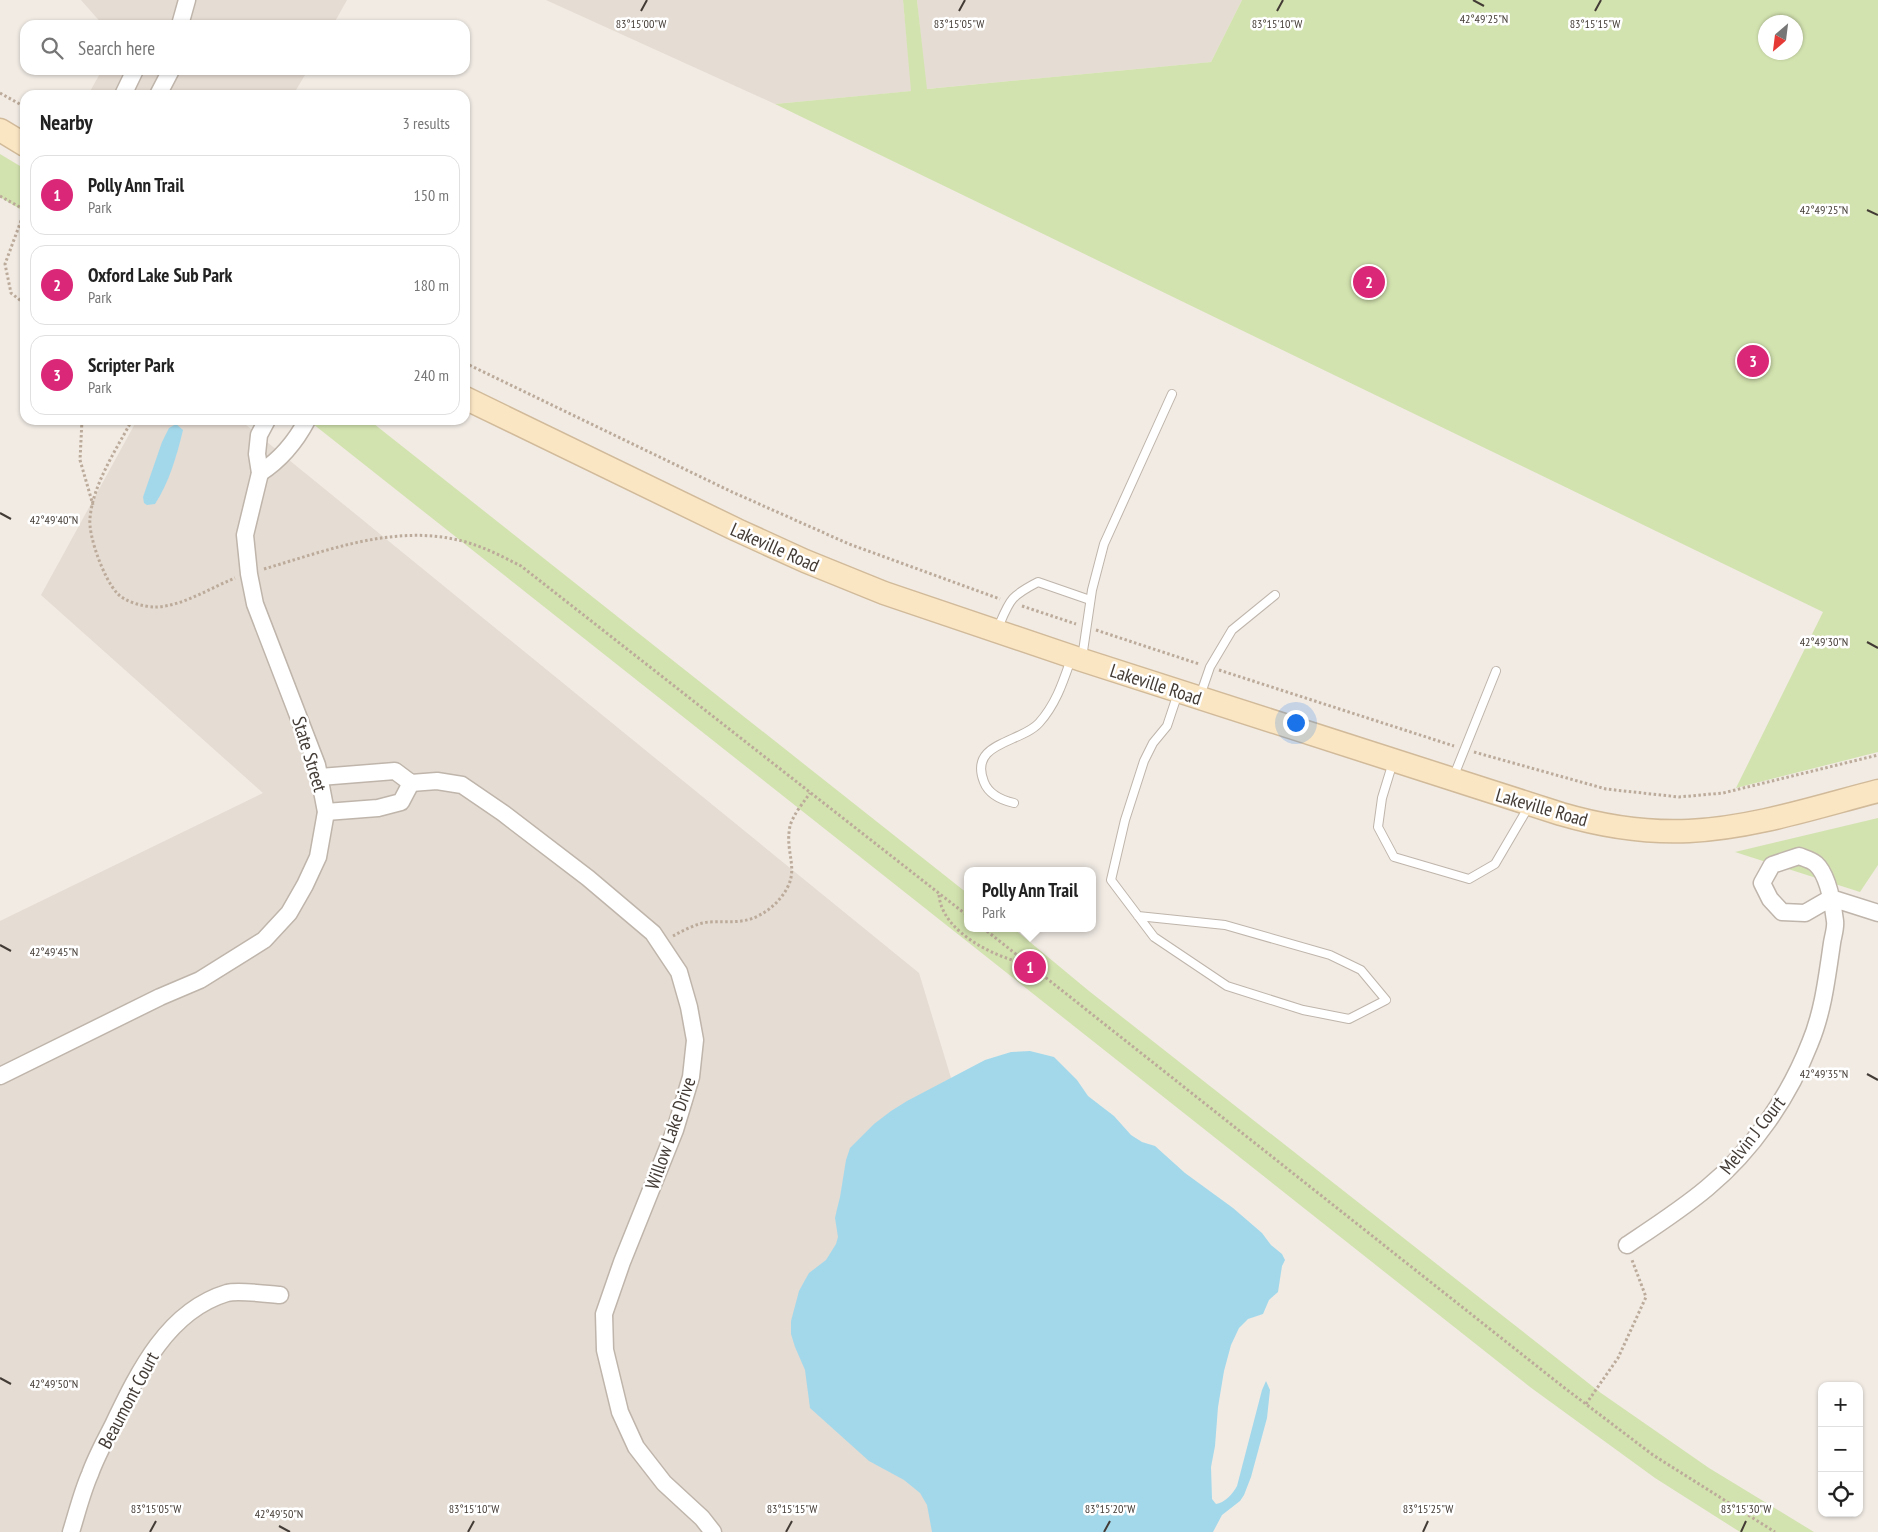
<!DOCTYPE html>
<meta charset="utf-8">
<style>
:root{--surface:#fff;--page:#f2f2f2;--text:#222;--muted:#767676;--line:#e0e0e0;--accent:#db2777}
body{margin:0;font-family:"PT Sans Narrow",sans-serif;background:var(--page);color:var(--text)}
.controls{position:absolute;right:15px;bottom:15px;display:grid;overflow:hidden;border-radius:10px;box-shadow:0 1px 4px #0004}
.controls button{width:45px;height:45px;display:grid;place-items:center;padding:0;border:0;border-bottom:1px solid var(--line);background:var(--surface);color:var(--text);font:25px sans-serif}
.compass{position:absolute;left:1758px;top:15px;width:45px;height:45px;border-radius:50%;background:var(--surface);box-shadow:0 1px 4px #0004;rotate:208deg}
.you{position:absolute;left:1295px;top:722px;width:18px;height:18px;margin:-12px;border:4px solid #fff;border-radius:50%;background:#1a73e8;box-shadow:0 0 0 8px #1a73e833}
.badge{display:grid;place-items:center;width:32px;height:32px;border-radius:50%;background:var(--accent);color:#fff;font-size:16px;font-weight:700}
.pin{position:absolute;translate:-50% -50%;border:2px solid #fff;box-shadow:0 1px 5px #0006}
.popup{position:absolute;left:964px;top:867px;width:132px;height:65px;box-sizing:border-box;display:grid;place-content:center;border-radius:10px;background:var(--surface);filter:drop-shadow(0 1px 4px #0005);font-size:16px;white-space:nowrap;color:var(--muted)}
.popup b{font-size:19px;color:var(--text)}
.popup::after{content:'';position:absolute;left:50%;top:100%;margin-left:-10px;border:10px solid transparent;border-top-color:var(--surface)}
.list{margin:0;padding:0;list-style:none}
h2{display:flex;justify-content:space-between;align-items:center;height:65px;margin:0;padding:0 20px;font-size:21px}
h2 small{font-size:16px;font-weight:400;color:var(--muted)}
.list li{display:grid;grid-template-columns:32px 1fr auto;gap:15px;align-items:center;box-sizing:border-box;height:80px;margin:0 10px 10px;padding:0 10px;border:1px solid var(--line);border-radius:15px}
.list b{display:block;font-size:19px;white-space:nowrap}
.list p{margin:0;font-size:16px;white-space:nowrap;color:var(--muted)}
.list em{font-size:16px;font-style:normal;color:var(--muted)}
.icon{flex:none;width:28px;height:28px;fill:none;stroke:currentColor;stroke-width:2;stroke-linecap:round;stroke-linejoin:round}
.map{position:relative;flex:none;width:1878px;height:1532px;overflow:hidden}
.search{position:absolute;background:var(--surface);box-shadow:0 1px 4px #0004;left:20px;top:20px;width:450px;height:55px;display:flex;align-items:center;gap:12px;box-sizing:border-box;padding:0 18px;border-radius:15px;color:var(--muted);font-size:19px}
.panel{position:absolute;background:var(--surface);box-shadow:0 1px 4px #0004;left:20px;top:90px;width:450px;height:335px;border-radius:15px}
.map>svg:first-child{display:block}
</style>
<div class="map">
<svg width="1878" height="1532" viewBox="0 0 1878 1532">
<rect width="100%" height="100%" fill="#f1ebe4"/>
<!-- residential -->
<g fill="#e5dcd3">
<polygon points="81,0 347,0 333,25 103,25"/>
<polygon points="546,0 903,0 912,91 775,104"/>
<polygon points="917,0 1242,0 1211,62 926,89"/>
<polygon points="102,70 308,70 293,95 88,95"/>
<polygon points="137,420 240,420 919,973 966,1127 1106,1532 0,1532 0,921 263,793 41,595"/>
</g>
<!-- green -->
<g fill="#d3e3af" fill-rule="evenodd">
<path d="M903 0H917L927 89 1211 62 1242 0H1878V752L1736 788 1823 612 775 104 911 91ZM1766 22H1796V52H1766Z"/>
<polygon points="0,154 25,169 25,212 0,197"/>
<polygon points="308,420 369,420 967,893 968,928 1013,928 1089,991 1601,1393 1709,1468 1814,1532 1740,1532 1655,1478 1530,1387"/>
<polygon points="1878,818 1878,865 1860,892 1735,852"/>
</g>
<!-- water -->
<g fill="#a3d8eb">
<path d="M176 424 183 430C177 455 169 483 155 504L147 505 144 503 143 497 162 442 169 428Z"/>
<path d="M1030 1051 1054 1057 1077 1080 1088 1096 1114 1116 1131 1135 1142 1142 1155 1146 1185 1173 1233 1208 1262 1233 1271 1245 1282 1254 1285 1260 1282 1266 1278 1292 1269 1300 1263 1314 1248 1319 1239 1328 1231 1345 1224 1371 1218 1407 1215 1446 1211 1467 1212 1499 1216 1504C1224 1503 1233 1494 1237 1486L1262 1390 1266 1381 1270 1390 1267 1418 1251 1477 1244 1495 1240 1501 1222 1515 1213 1532H932L927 1505 920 1493 904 1480 869 1461 810 1408 805 1370 795 1347 791 1334V1321L799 1291 805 1280 809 1273 826 1260 836 1244 838 1237 835 1218 837 1209 840 1197 846 1160 850 1148 874 1124 891 1111 907 1101 985 1060 1011 1052Z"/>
</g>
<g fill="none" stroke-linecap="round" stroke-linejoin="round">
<defs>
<g id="service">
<path d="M997 630C1010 600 1009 597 1038 582L1090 600"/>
<polyline points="1082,658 1092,590 1104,544 1172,394"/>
<polyline points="1200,696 1210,667 1232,630 1275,595"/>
<polyline points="1393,762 1382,798 1378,827 1394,857 1469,879 1495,864 1529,806"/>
<polyline points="1453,778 1496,671"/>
<path d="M1014 803C1001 800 989 795 984 782 968 742 1021 743 1039 723 1056 704 1063 682 1071 659"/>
<polyline points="1138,916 1225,925 1330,955 1361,970 1386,1000 1349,1019 1303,1010 1227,986 1154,937 1111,880 1125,820 1144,761 1153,743 1167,726 1178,693"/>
</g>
<g id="minor">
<polyline points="180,25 187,0"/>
<polyline points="123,95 135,70"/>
<polyline points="158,95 171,70"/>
<path d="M260 473C280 460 296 441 307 420"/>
<polyline points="320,777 395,771 411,783 437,781 462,785 503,813 588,878 653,933 679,972 689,1007 695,1040 691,1077 675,1130 622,1262 604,1314 605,1350 620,1412 636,1447 664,1483 702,1518 713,1532"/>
<polyline points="326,812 378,808 401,802 411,783"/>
<polyline points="0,1076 160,997 200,980 264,940 289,913 305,885 318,857 326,812 317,765 255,604 249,574 245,535 260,473 257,454 259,435 267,420"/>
<path d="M1627 1245C1654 1227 1682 1209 1707 1188 1752 1151 1789 1097 1810 1043 1823 1012 1827 977 1832 943 1833 936 1836 928 1835 921 1833 905 1828 875 1816 864 1812 860 1804 858 1799 856L1772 865 1762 883 1770 899 1782 912 1805 913 1831 898 1878 913"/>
<path d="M71 1532C77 1513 82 1492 90 1474 96 1457 105 1441 113 1425 138 1373 167 1311 227 1293 238 1290 268 1294 280 1295"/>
</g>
<g id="secondary">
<polyline points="0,130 25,145"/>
<path d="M465 398 737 530 805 561 884 593 1082 660 1561 814C1602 826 1646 833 1689 831 1753 828 1816 807 1878 791"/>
</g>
</defs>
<!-- service casing -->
<use href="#service" stroke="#bfb5ab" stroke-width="10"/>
<!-- minor casing -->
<use href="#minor" stroke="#bfb5ab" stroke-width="19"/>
<!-- secondary casing -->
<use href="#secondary" stroke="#d1ba99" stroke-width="25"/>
<!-- path -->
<g stroke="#bcab9a" stroke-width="3" stroke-dasharray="2.5 2.5" stroke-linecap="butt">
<polyline points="0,93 25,107"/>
<polyline points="0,196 25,210 5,264 11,293 25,304"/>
<polyline points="465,363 730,491 849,544 1000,599"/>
<polyline points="82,420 80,460 93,505"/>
<path d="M132 420C116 450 93 484 90 518 88 536 104 579 117 593 125 602 144 607 156 607 183 606 210 588 235 578"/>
<path d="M264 569C335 548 410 518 483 548 496 553 509 560 521 566L968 916"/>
<polyline points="1022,606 1076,624"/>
<polyline points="1096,630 1199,664"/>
<polyline points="1219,670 1454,746"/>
<polyline points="1474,752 1606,789 1679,797 1723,793 1878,755"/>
<path d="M939 895C942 932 994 957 1027 964"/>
<polyline points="983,928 1562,1386 1653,1455 1775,1532"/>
<path d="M673 936C684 930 697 923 709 922 727 921 742 924 758 916 768 911 775 905 782 896 802 870 784 855 790 826 793 815 803 803 810 793"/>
<polyline points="1586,1404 1618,1358 1646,1297 1632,1260"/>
</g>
<!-- service -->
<use href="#service" stroke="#fff" stroke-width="8"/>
<!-- minor -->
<use href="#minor" stroke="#fff" stroke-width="16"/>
<!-- secondary -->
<use href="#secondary" stroke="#fbe6c4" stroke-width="22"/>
</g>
<!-- ticks -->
<path fill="none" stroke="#433b35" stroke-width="2" d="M1473 0 1484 6M641 11 647 0M959 11 965 0M1277 11 1283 0M1595 11 1601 0M1867 210 1878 215M0 513 11 519M1867 642 1878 648M0 945 11 951M1867 1074 1878 1080M0 1378 11 1384M279 1526 290 1532M150 1532 156 1521M468 1532 474 1521M786 1532 792 1521M1104 1532 1110 1521M1423 1532 1428 1521M1741 1532 1746 1521"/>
<g text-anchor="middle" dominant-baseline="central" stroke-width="5" stroke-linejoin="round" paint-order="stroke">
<!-- street labels -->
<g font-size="19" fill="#433b35" stroke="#fff">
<text transform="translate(775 547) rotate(24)">Lakeville Road</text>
<text transform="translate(1156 684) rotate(18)">Lakeville Road</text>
<text transform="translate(310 754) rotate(73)">State Street</text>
<text transform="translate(1542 807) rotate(16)">Lakeville Road</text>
<text transform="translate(670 1133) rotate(-71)">Willow Lake Drive</text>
<text transform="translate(1752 1135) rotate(-52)">Melvin J Court</text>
<text transform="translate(128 1400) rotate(-62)">Beaumont Court</text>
</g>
</g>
<g font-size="12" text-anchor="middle" fill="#433b35" stroke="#fff" stroke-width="5" stroke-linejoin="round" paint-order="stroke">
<text x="1484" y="23">42°49'25"N</text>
<text x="641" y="28">83°15'00"W</text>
<text x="959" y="28">83°15'05"W</text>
<text x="1277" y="28">83°15'10"W</text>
<text x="1595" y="28">83°15'15"W</text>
<text x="1824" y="214">42°49'25"N</text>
<text x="54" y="524">42°49'40"N</text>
<text x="1824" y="646">42°49'30"N</text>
<text x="54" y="956">42°49'45"N</text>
<text x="1824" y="1078">42°49'35"N</text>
<text x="54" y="1388">42°49'50"N</text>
<text x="156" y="1513">83°15'05"W</text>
<text x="474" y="1513">83°15'10"W</text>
<text x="792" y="1513">83°15'15"W</text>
<text x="1110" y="1513">83°15'20"W</text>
<text x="1428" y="1513">83°15'25"W</text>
<text x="1746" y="1513">83°15'30"W</text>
<text x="279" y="1518">42°49'50"N</text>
</g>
</svg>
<div class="controls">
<button>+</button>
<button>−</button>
<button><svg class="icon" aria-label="locate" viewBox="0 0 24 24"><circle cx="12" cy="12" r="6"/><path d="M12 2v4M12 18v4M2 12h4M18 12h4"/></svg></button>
</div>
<svg class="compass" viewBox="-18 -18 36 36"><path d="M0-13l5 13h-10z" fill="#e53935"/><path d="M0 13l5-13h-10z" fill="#767676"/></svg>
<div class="you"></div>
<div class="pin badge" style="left:1030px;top:967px">1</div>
<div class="popup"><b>Polly Ann Trail</b>Park</div>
<div class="pin badge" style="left:1369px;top:282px">2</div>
<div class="pin badge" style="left:1753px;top:361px">3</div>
<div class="search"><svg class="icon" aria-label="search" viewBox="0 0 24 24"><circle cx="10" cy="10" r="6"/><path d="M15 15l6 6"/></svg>Search here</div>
<section class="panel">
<h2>Nearby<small>3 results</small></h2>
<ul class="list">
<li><span class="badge">1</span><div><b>Polly Ann Trail</b><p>Park</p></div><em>150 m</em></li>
<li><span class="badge">2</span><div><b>Oxford Lake Sub Park</b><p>Park</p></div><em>180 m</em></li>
<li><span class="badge">3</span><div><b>Scripter Park</b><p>Park</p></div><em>240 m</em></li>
</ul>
</section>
</div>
